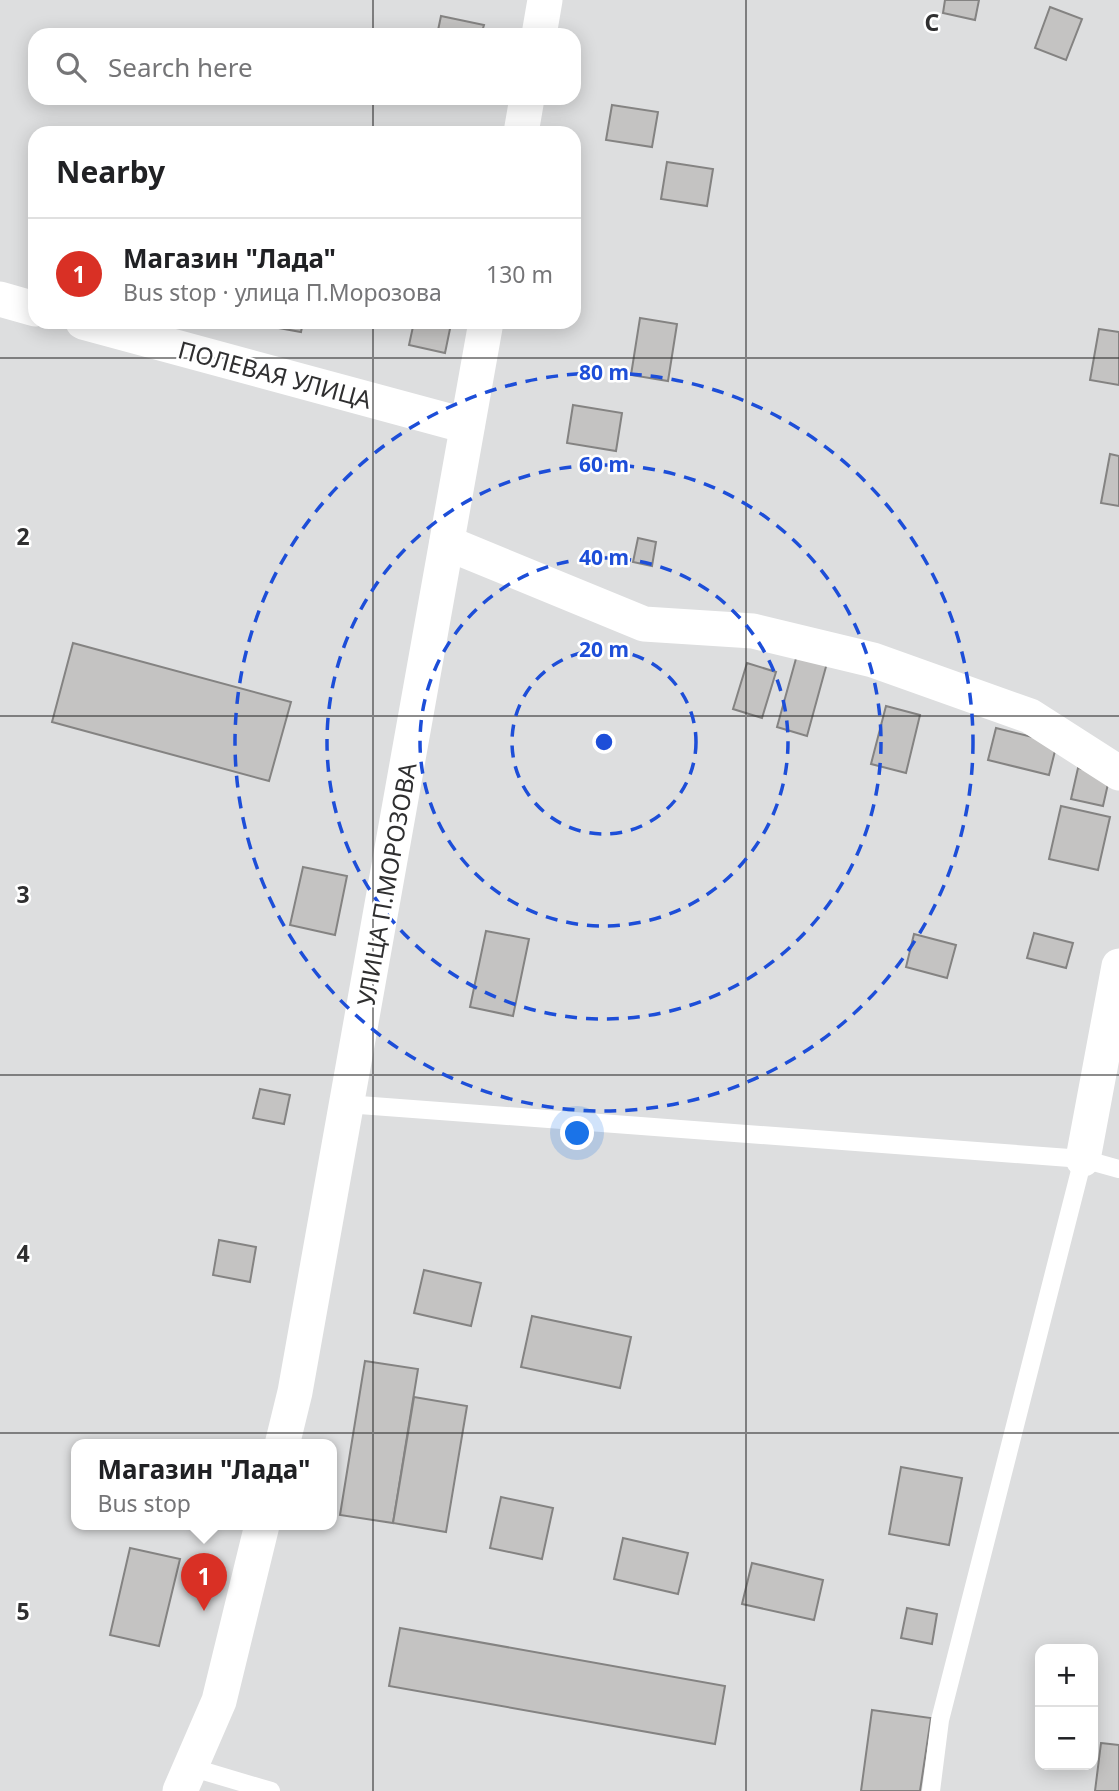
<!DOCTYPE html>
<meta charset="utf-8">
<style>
:root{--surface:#fff;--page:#f6f6f6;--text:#202124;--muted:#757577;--line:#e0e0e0;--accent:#d93025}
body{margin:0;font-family:"Noto Sans",sans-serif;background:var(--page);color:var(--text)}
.controls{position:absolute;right:21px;bottom:21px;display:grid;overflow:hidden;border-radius:14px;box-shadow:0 4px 18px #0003}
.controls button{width:63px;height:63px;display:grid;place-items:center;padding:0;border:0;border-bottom:2px solid var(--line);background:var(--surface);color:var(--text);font:35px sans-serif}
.you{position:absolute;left:578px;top:1134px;width:24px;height:24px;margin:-18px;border:5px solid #fff;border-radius:50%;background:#1a73e8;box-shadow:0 0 0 10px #1a73e833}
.badge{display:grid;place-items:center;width:46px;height:46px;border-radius:50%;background:var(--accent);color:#fff;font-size:23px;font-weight:700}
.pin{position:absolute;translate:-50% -58px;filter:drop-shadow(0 2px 4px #0008)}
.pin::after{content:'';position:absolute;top:37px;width:24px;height:21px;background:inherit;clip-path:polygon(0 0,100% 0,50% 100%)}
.popup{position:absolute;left:71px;top:1439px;width:266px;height:91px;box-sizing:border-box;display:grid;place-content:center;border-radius:14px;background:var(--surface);filter:drop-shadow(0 2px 5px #0005);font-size:23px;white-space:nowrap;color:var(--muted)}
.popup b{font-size:26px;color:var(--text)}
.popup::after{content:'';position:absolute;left:50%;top:100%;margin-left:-14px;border:14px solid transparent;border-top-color:var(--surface)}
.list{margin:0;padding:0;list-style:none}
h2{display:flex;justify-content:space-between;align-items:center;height:91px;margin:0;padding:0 28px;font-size:30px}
h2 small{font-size:23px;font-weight:400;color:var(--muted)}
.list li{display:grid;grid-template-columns:46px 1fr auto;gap:21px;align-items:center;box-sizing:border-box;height:112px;padding:0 28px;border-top:2px solid var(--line)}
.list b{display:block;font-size:26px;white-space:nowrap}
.list p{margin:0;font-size:23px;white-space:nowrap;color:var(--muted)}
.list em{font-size:23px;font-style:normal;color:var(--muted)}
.icon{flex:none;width:38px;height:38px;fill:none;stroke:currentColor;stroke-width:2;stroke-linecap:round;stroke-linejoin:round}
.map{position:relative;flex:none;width:1119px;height:1791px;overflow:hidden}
.search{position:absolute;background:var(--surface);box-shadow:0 4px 18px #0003;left:28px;top:28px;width:553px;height:77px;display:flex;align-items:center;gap:18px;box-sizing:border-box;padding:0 24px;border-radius:21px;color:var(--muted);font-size:26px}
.panel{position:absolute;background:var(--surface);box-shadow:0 4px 18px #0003;left:28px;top:126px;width:553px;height:203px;border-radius:21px}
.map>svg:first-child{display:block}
</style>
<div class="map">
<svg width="1119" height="1791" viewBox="0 0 1119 1791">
<rect width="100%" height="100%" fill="#dddedf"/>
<!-- building -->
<g fill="#c4c3c2" stroke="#848382" stroke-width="2">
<polygon points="945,0 979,0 975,20 943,13"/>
<polygon points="1050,7 1082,19 1066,60 1035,48"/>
<polygon points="441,16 484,25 481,35 437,35"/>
<polygon points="612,105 658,112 652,147 606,140"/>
<polygon points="667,162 713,169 707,206 661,199"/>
<polygon points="640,318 677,324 668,381 631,375"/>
<polygon points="263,322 303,322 301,332 262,325"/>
<polygon points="414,322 451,324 445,353 409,345"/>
<polygon points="1099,329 1119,332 1119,385 1090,380"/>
<polygon points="573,405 622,413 616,451 567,443"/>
<polygon points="1110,454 1119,456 1119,506 1101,503"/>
<polygon points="638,538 656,542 652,566 633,562"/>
<polygon points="73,643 291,702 269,781 52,722"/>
<polygon points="797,655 827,663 807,736 777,727"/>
<polygon points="747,663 776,672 762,718 733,709"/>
<polygon points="886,706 920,715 906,773 871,764"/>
<polygon points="996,728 1057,743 1049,775 988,760"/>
<polygon points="1078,768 1110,775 1103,806 1071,799"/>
<polygon points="1061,806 1110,817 1098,870 1049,859"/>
<polygon points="303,867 347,876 335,935 290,925"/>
<polygon points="486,931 529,939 513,1016 470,1007"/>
<polygon points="1034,933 1073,943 1066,968 1027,958"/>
<polygon points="914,934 956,945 947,978 906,967"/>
<polygon points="260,1089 290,1095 284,1124 253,1118"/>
<polygon points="219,1240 256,1247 250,1282 213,1275"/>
<polygon points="424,1270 481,1283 471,1326 414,1313"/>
<polygon points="532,1316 631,1337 620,1388 521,1367"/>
<polygon points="365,1361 418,1369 393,1523 340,1515"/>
<polygon points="414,1397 467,1406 446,1532 393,1523"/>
<polygon points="901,1467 962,1478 949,1545 889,1534"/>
<polygon points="501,1497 553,1508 542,1559 490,1548"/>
<polygon points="623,1538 688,1553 678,1594 614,1579"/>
<polygon points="130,1548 180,1559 159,1646 110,1635"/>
<polygon points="752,1563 823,1580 814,1620 742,1604"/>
<polygon points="907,1608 937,1614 932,1644 901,1638"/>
<polygon points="400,1628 725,1686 715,1744 389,1686"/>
<polygon points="872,1710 931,1718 920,1791 861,1791"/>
<polygon points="1101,1743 1119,1745 1119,1791 1095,1791"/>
</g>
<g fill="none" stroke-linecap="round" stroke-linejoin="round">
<!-- service -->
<g stroke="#fff" stroke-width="18">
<polyline points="346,1104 1083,1159 1119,1169"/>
<polyline points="190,1767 271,1791"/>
<polyline points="931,1791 940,1720 1083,1159"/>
</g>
<!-- minor -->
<g stroke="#fff" stroke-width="35">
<polyline points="539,35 545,0"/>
<polyline points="521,133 527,98"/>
<polyline points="0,299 35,309"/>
<polyline points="83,322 467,426"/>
<polyline points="447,543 644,624 753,631 873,660 1030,716 1119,773"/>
<polyline points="1083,1159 1119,966"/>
<polyline points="282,1445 295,1392 486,322"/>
<polyline points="180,1791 219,1701 262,1525"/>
</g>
</g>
<!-- grid -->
<path fill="none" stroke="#2f2f30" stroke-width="2" stroke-opacity="0.55" d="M373 0V35M746 0V1791M373 98V133M373 322V1791M0 358H1119M0 716H1119M0 1075H1119M0 1433H1119"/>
<!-- distance rings -->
<g fill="none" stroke="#1d4ed8" stroke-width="3.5" stroke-dasharray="12 9">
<circle cx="604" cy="742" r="92"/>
<circle cx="604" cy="742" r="184"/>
<circle cx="604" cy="742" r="277"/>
<circle cx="604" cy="742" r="369"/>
</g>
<g text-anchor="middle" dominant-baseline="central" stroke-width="5" stroke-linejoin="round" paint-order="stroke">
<!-- street labels -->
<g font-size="24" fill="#2f2f30" stroke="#fff">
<text transform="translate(275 374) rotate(15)">ПОЛЕВАЯ УЛИЦА</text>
<text transform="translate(386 884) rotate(-80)">УЛИЦА П.МОРОЗОВА</text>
</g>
</g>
<g font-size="23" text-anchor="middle" font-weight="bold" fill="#2f2f30" stroke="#fff" stroke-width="5" stroke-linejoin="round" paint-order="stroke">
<text x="932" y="31">C</text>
<text x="23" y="545">2</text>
<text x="23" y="903">3</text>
<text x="23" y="1262">4</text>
<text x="23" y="1620">5</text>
</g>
<circle cx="604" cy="742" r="10" fill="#1d4ed8" stroke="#fff" stroke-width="3.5"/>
<g font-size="21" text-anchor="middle" font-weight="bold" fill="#1d4ed8" stroke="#fff" stroke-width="5" stroke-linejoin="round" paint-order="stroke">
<text x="604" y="380">80 m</text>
<text x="604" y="472">60 m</text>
<text x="604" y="565">40 m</text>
<text x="604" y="657">20 m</text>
</g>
</svg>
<div class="controls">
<button>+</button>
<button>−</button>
</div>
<div class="you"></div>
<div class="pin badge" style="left:204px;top:1611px">1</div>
<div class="popup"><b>Магазин &quot;Лада&quot;</b>Bus stop</div>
<div class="search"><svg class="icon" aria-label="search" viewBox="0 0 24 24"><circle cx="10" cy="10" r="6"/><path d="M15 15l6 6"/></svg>Search here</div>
<section class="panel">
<h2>Nearby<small></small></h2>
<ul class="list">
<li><span class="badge">1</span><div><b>Магазин &quot;Лада&quot;</b><p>Bus stop · улица П.Морозова</p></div><em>130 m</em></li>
</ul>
</section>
</div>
